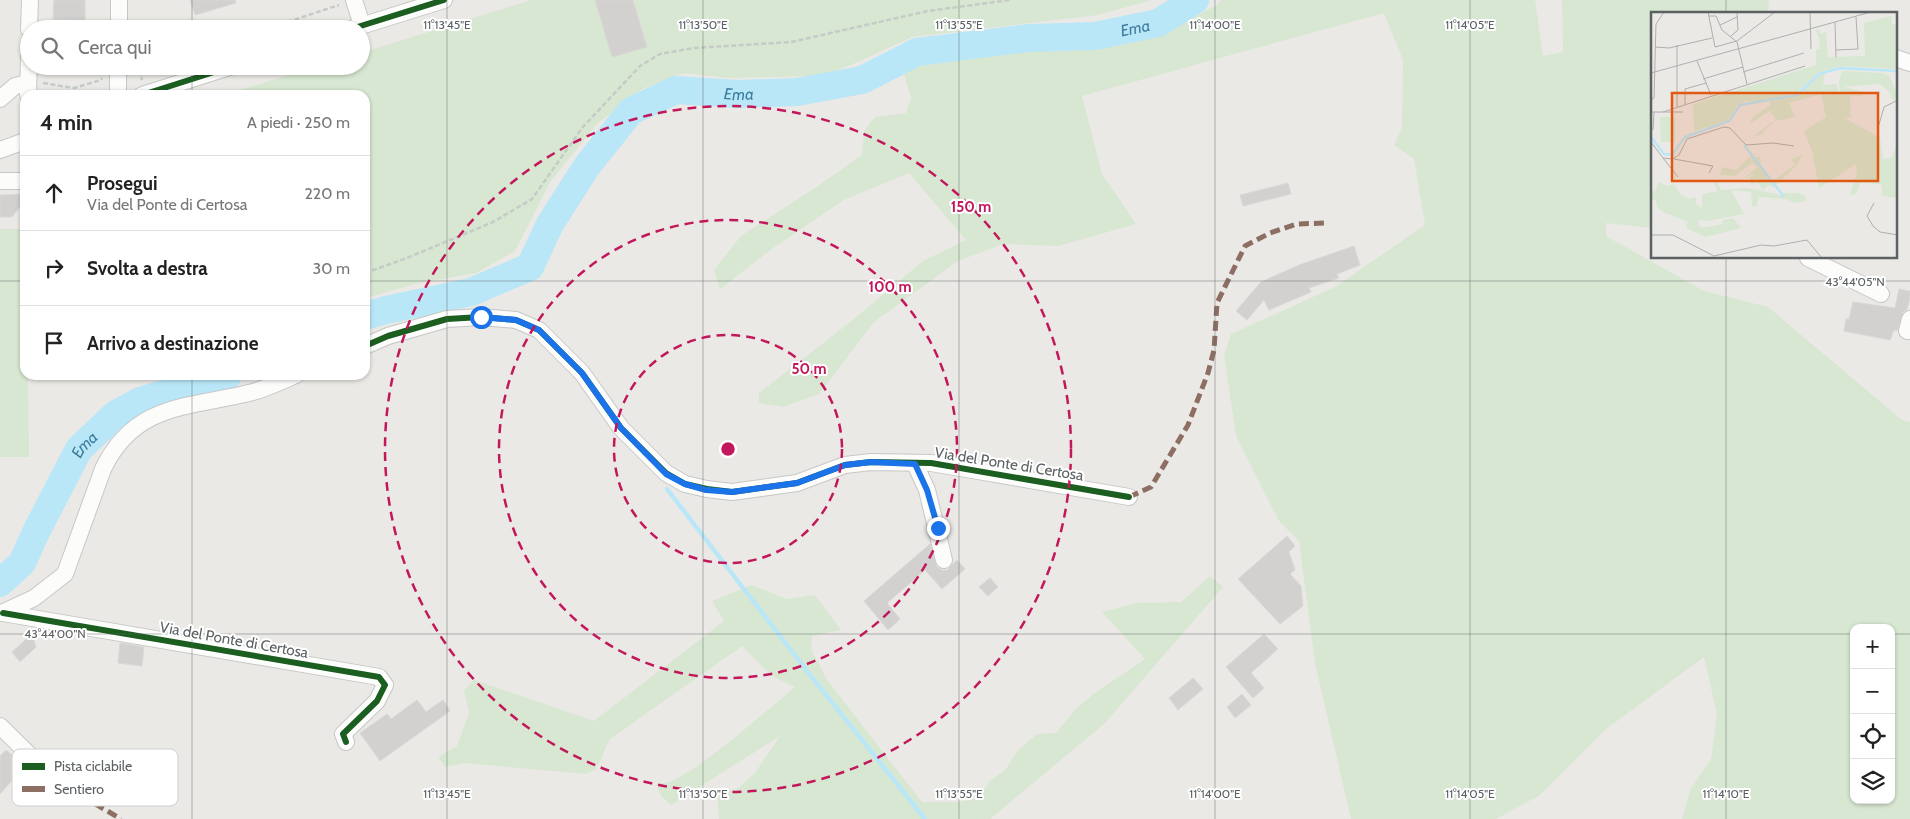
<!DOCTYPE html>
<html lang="it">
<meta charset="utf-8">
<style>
:root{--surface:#fff;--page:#f2f2f2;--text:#222;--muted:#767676;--line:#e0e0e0}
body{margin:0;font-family:Cabin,sans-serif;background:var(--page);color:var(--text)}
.controls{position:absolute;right:15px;bottom:15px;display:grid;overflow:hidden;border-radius:10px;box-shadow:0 1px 4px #0004}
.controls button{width:45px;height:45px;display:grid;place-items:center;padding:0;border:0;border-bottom:1px solid var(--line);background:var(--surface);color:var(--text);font:25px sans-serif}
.stop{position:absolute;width:15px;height:15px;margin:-11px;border:4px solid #1a73e8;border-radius:50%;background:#fff}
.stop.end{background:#1a73e8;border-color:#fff;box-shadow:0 1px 5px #0008}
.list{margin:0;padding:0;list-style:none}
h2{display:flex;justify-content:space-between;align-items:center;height:65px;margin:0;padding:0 20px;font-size:21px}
h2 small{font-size:16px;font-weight:400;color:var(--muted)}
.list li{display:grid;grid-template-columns:32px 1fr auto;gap:15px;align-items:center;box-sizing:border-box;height:75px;padding:0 20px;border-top:1px solid var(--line)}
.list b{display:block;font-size:19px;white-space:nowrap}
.list p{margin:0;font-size:16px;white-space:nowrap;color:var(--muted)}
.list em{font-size:16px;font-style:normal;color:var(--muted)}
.icon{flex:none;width:28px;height:28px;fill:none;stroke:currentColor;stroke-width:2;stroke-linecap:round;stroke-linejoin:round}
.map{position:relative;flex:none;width:1910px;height:819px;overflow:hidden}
.search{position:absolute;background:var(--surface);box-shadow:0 1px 4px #0004;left:20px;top:20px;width:350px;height:55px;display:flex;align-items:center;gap:12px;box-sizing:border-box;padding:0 18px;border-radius:28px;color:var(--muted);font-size:19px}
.panel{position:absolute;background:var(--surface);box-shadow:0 1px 4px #0004;left:20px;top:90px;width:350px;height:290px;border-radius:15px}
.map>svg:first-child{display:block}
</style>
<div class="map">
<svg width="1910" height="819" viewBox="0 0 1910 819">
<rect width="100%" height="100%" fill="#ebe9e6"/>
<!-- green -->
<g fill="#d7e7d1" fill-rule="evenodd">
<polygon points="531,0 1152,0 1098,15 912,37 858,62 822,76 727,78 684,73 642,89 597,124 550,182 515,251 476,273 415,284 365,298 365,95 224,95 317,66 361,66 361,53"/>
<path d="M1221 0H1535L1543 56 1563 52 1562 0H1769L1768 14H1652V228L1606 223V236L1704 291 1768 307 1902 420 1910 422V819H1682L1690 790 1711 759 1717 714 1704 657 1606 729 1540 795 1496 819H1351L1315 663 1299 541 1279 521 1236 436 1224 355 1231 334 1335 287 1425 225 1414 159 1394 145 1402 127 1403 60 1384 13 1082 96 1102 174 1136 224 1058 246 1003 244 958 261 874 322 819 394 783 407 759 403V393L854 319 923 261 966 240 909 173 844 200 773 248 720 289 714 270 741 236 818 186 862 155 864 131 875 117 906 113 911 98 904 74 926 60 1048 49 1168 31 1217 5ZM1854 628H1891V800H1854Z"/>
<polygon points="0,229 25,229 25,375 28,375 29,457 0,457"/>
<polygon points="1210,576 1223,587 1104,724 990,819 719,819 717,792 737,789 755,773 780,736 671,805 661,796 656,784 671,782 698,766 738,735 795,687 772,676 742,646 610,739 596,769 585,774 466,763 445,767 438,757 457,746 469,713 464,690 474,680 594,721 724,621 712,601 752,585 786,599 815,595 841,630 812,636 811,649 827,680 922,802 960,802 978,798 990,781 1006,769 1018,750 1037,734 1056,733 1075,710 1092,695 1145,659 1102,612 1137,603 1181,602"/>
</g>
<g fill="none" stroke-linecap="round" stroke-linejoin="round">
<!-- stream -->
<polyline stroke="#b9e7f7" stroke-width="4.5" points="667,489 807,671 925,819"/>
<!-- river -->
<g stroke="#b9e7f7" stroke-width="28">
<path id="s1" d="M365 316 386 310 471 292 530 267 550 224 587 166 631 111 676 90 737 94 797 92 862 80 917 52 1028 38 1095 36 1158 23 1195 0"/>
<path id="s2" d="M0 583 22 563 37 530 79 449 116 414 140 401 228 375"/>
</g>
</g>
<!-- building -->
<g fill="#d3d1d0" stroke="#dad8d6">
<polygon points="54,0 85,0 85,20 53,19"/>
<polygon points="190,0 235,0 236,3 195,15"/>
<polygon points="595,0 633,0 647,47 612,57"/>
<polygon points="1288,183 1291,194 1243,206 1240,195"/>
<polygon points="25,194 25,200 12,217 0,217 0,195"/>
<polygon points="1354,246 1360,265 1337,274 1339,278 1309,288 1311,292 1269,310 1264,300 1247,320 1236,311 1261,282 1299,265"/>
<polygon points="1899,289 1910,291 1910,298 1907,309 1903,312 1897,331 1894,330 1890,340 1844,331 1846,319 1849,319 1853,302 1895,308"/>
<polygon points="1287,536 1295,546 1289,552 1295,570 1290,574 1301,586 1303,606 1280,624 1238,579"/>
<polygon points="930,544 937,567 942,570 947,570 957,560 965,569 942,589 925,570 887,603 900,619 888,630 864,601"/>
<polygon points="990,578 998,587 988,596 979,587"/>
<polygon points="32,634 36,647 20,662 12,652"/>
<polygon points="1264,634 1278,649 1251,673 1264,688 1253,698 1226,667"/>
<polygon points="120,643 144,647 142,666 118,663"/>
<polygon points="1193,678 1203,689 1178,710 1169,698"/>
<polygon points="1242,694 1251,705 1235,718 1227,707"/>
<polygon points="417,700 426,712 443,700 450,711 380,761 360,733 387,714 391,719"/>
<polygon points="6,750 25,766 0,794 0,756"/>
</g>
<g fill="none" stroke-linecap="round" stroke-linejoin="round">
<defs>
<g id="minor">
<polyline points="354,0 362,25"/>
<polyline points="29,29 30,0"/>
<polyline points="119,29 119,0"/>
<polyline points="351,29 444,0"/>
<polyline points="1896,58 1910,63"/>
<polyline points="28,95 29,57"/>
<polyline points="118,95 118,66"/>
<polyline points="142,95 233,66"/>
<polyline points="0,99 15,86 28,83"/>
<polyline points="0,150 25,141"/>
<polyline points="0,181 25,181"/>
<polyline points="1808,258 1881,294"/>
<polyline points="1907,331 1910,319"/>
<polyline points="365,346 388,336 447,319 481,317 516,320 539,330 582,373 621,428 666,473 685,484 707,489 732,492 797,483 845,465 871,462 931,463 1129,497"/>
<polyline points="915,464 927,490 944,560"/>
<path d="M2 613 34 598 65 574 103 469C135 402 190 408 253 392 267 388 282 381 296 375"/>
<polyline points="3,613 379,677 385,685 377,701 343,734 346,742"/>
<polyline points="0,726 56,781"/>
</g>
</defs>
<!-- minor casing -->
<use href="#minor" stroke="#c7c7c7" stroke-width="18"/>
<!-- path -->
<g stroke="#c5cbc7" stroke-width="2.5" stroke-dasharray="5 2.5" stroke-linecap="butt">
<polyline points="266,29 339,5"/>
<polyline points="132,69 139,70 150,66"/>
<polyline points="139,70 142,80"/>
<polyline points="43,83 74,88 101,80 102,78"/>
<polyline points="365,273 407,258 493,222 532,199 582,128 640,66 660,54 694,48 791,42 928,11 1010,0"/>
</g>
<!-- minor -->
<use href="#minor" stroke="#fcfcfb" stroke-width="16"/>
<!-- quiet -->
<g stroke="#8d6e63" stroke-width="5" stroke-dasharray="10 5" stroke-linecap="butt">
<polyline points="1129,497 1151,487 1188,425 1208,373 1214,350 1217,303 1245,246 1270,233 1297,224 1325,223"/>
<polyline points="56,781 121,819"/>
</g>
<defs>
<g id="cycleway">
<polyline points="351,29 444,0"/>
<polyline points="142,95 233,66"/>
<polyline points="365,346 388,336 447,319 481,317 516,320 539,330 582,373 621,428 666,473 685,484 707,489 732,492 797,483 845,465 871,462 931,463 1129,497"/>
<polyline points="3,613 379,677 385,685 377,701 343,734 346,742"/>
</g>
</defs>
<!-- cycleway casing -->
<use href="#cycleway" stroke="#fff" stroke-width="9"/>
<!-- cycleway -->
<use href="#cycleway" stroke="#1b5e20" stroke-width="6"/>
</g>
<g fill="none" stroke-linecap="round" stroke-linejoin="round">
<!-- route -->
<polyline stroke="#1a73e8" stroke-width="6" points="481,317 516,320 539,330 582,373 621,428 666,474 685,484 706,490 732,492 797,483 845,465 871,462 915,464 927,490 938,528"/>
</g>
<!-- ticks -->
<path fill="none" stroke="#5c6164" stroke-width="1" stroke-opacity="0.45" d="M192 0V29M447 0V819M703 0V819M959 0V819M1215 0V819M1470 0V819M1726 0V14M192 66V95M1726 258V819M0 281H25M365 281H1910M192 375V819M0 634H1854M1891 634H1910"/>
<!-- distance rings -->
<g fill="none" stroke="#c2185b" stroke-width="2.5" stroke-dasharray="9 6">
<circle cx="728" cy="449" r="114"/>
<circle cx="728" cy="449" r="229"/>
<circle cx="728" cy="449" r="343"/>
</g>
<g text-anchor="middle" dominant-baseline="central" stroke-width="4" stroke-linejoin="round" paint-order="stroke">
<!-- street labels -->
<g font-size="15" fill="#5c6164" stroke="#fff">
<text transform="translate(1009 464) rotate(9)">Via del Ponte di Certosa</text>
<text transform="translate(234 640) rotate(10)">Via del Ponte di Certosa</text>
</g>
<!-- water labels -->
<g font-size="16" font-style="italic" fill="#3b7d9f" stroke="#fff">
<text stroke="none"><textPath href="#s1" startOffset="878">Ema</textPath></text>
<text stroke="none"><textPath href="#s1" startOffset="472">Ema</textPath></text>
<text stroke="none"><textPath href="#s2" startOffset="164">Ema</textPath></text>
</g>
</g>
<!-- overview -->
<g transform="translate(1651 12)">
<rect width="246" height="246" fill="#ebe9e6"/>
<path d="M241 4V12L246 13V57L192 54 169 60 145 81 110 89H95L86 94 77 108 43 119 42 92 165 53V38L169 37 168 25 164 18 168 17 169 22 175 20 177 45 214 44 213 11ZM191 59 232 61 239 65 246 82V87L241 88 238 79 228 72 193 75 212 80 210 84 199 83 200 105 194 106 229 126 232 147 240 146 246 132V186L231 184V173L210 170 204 183 199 182 206 162 205 152 168 176 161 139 153 119 175 105 170 82 138 91 144 105 124 109 109 123 103 124 125 107 119 99 99 112 101 106 119 93V89L147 84 170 62 174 61 172 73 185 72 190 86 188 69ZM9 105H24V130H10ZM152 143 144 155 125 173 132 181H148L155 185V189L143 191 135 187 108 185 105 195 101 194 100 180 80 178 93 202 56 209 49 207 47 211 50 216 72 212V208L82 206 90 216 55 225 35 216 37 210 12 200 6 195 5 188 0 187V178L4 180 8 170 16 174 23 172 30 183 39 187 45 185V192L51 196V182L67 179 62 170 65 169 70 178 96 176 130 183 124 175 117 173 112 179 107 170 101 173 98 166 104 161 92 167 106 155 101 151 84 164 69 163 71 155 85 158 98 145H109L110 154 120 167H125L144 152 140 147Z" fill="#d7e7d1"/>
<path fill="none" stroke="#b9e7f7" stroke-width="2.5" d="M0 125 13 142 21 143 34 125 78 109 89 93 146 83 168 62 189 56 247 59M93 133 133 185"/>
<path fill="none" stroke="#aeafae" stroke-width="1" d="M57 0 64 35 86 29 124 0M159 0 160 37M58 4H65L71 18 86 30 96 72M184 10 185 45M69 13 86 5M80 24 87 18 86 0M26 33V95M4 35 18 36 61 26M185 38 207 37 205 5M46 49 60 83M92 60 153 41M0 61 220 0M52 67 92 55M0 88 3 86 5 12 13 0M34 92V77L55 71M0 100H32M12 100 154 54M227 116 233 95 247 88M2 118 3 100M0 130 12 146 21 147 28 143 36 127 73 115 79 116 95 133 122 131 143 134M12 146 27 165M23 147 62 154 58 161M223 191 216 204 222 214 229 220 247 223M0 223H22L63 244 110 233 123 234 156 228 171 246"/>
<path fill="#e15910" fill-opacity="0.15" stroke="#e15910" stroke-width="2.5" d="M21 81H227V169H21Z"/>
<rect width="246" height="246" fill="none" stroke="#5c6164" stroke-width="2.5"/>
</g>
<!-- legend -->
<rect x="12" y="749" width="166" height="57" rx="8" fill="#fff" stroke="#ced0d0" stroke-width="1"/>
<rect x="22" y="763" width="23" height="7" fill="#1b5e20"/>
<rect x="22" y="786" width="23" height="6" fill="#8d6e63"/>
<g font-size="14" fill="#5c6164">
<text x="54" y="771">Pista ciclabile</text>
<text x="54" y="794">Sentiero</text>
</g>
<g font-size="12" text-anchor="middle" fill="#5c6164" stroke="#fff" stroke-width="4" stroke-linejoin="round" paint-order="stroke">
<text x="447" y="29">11°13'45"E</text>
<text x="703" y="29">11°13'50"E</text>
<text x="959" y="29">11°13'55"E</text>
<text x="1215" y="29">11°14'00"E</text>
<text x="1470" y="29">11°14'05"E</text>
<text x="1855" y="286">43°44'05"N</text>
<text x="55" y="638">43°44'00"N</text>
<text x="447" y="798">11°13'45"E</text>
<text x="703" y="798">11°13'50"E</text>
<text x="959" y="798">11°13'55"E</text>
<text x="1215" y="798">11°14'00"E</text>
<text x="1470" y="798">11°14'05"E</text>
<text x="1726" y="798">11°14'10"E</text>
</g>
<circle cx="728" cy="449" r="8" fill="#c2185b" stroke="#fff" stroke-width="2.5"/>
<g font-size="15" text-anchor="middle" font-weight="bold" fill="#c2185b" stroke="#fff" stroke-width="4" stroke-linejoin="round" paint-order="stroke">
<text x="971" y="212">150 m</text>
<text x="890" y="292">100 m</text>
<text x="809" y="374">50 m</text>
</g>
</svg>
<div class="controls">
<button>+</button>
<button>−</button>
<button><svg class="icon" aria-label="locate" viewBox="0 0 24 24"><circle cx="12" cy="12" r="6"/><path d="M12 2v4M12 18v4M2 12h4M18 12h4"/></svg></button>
<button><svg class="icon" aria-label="layers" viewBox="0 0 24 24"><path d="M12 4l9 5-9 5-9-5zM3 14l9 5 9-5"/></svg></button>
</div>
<div class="stop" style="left:481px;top:317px"></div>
<div class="stop end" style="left:938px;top:528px"></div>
<div class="search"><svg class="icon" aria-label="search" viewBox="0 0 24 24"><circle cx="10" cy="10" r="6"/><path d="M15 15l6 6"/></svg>Cerca qui</div>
<section class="panel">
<h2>4 min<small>A piedi · 250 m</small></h2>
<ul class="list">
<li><svg class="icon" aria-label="ahead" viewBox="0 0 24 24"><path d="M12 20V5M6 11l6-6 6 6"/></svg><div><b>Prosegui</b><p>Via del Ponte di Certosa</p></div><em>220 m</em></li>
<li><svg class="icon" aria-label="right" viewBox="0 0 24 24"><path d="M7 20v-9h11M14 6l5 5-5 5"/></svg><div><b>Svolta a destra</b></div><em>30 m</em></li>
<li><svg class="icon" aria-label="arrive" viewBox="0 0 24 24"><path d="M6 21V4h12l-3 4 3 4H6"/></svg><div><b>Arrivo a destinazione</b></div></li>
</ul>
</section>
</div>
